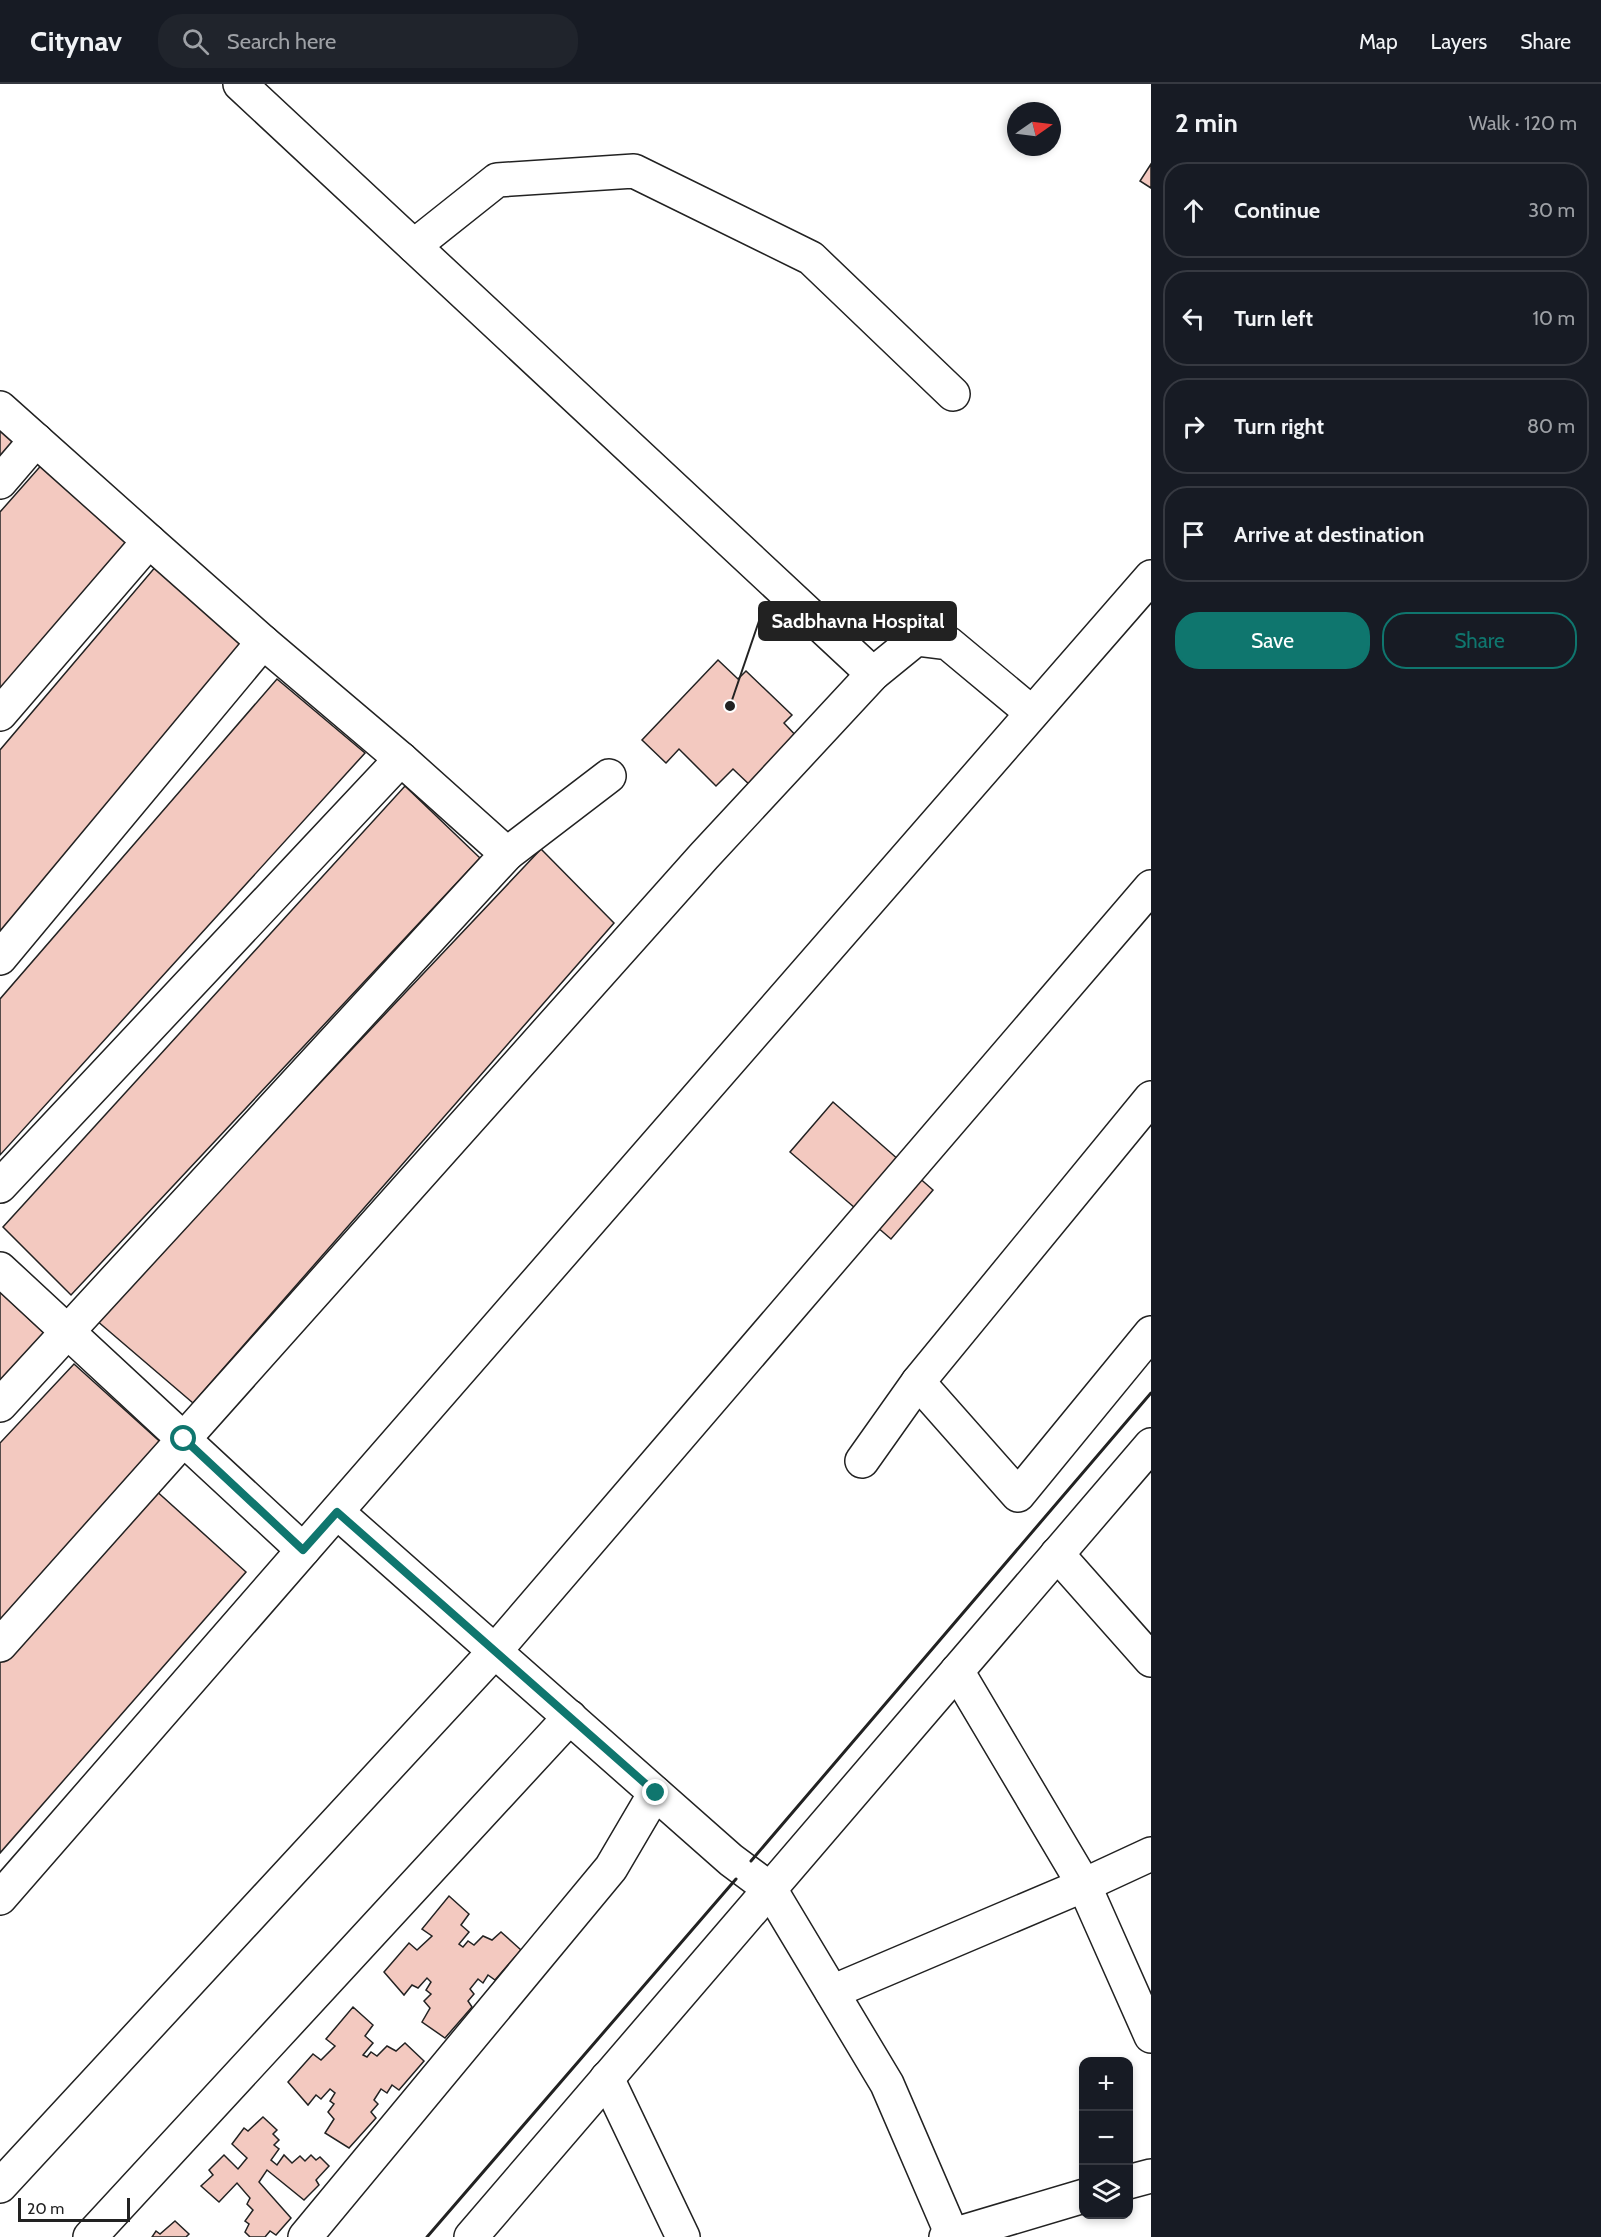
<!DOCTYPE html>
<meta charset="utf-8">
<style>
:root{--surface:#171b24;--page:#20242c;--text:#f1f3f6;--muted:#9ea1a6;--line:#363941;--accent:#0f766e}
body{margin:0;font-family:Cabin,sans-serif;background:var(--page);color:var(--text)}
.controls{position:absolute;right:18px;bottom:18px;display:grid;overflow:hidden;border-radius:12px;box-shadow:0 3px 9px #0003}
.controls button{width:54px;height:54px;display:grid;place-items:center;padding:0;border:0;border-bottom:2px solid var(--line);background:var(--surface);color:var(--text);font:30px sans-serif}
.compass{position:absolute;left:1007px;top:18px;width:54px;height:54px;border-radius:50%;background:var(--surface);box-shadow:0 3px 9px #0003;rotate:76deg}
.scale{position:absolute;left:18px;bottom:15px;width:112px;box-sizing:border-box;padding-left:6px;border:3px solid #222;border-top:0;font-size:16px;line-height:21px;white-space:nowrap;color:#222;-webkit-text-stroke:4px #fff;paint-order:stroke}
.stop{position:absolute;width:18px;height:18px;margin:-14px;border:4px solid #0f766e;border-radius:50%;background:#fff}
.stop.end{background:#0f766e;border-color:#fff;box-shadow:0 2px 6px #0008}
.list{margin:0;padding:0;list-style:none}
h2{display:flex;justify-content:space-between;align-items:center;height:78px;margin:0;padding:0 24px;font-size:26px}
h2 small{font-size:20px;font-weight:400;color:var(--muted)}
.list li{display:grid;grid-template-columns:39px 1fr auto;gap:18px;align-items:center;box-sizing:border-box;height:96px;margin:0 12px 12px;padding:0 12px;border:2px solid var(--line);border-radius:24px}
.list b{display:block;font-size:22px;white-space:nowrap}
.list em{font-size:20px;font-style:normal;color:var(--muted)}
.actions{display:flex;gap:12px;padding:18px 24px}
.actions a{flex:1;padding:14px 0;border:2px solid var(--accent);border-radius:24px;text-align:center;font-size:21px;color:var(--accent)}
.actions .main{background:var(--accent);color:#fff}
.icon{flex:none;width:33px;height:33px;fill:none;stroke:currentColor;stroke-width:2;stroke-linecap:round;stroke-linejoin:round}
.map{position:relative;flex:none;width:1151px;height:2153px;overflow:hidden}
header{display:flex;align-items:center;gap:36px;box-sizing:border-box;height:84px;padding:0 30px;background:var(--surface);border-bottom:2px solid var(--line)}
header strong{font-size:28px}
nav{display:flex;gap:33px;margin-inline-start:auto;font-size:21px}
.search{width:420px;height:54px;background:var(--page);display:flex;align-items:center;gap:15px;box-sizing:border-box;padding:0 21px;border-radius:24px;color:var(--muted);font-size:22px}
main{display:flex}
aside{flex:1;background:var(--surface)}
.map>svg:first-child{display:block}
</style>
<header>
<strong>Citynav</strong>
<div class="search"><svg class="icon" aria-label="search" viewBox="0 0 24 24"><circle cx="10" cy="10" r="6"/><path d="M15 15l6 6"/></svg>Search here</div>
<nav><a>Map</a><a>Layers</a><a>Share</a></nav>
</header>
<main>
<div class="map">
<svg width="1151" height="2153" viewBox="0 0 1151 2153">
<rect width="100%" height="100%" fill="#fff"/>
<!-- building -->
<g fill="#f3c9c0" stroke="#222" stroke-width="1.5">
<polygon points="1151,80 1151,104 1140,97"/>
<polygon points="0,339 19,358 0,380"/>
<polygon points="45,377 131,455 0,608 0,428"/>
<polygon points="157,481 245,556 0,848 0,666"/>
<polygon points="718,576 738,595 746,587 792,631 784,639 800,656 753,704 733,685 716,702 679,665 666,679 642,656"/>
<polygon points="277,595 365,669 0,1071 0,915"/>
<polygon points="405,702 480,774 71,1211 3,1143"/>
<polygon points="541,765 614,839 193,1319 96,1236"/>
<polygon points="833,1018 933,1106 891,1155 790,1068"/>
<polygon points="0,1208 44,1249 0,1298"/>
<polygon points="74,1280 167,1364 0,1548 0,1359"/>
<polygon points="153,1404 246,1488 0,1769 0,1578"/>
<polygon points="449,1812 469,1830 461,1841 469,1848 459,1860 463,1863 468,1857 474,1861 483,1852 492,1856 501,1848 521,1866 495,1896 488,1891 483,1899 478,1895 470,1905 474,1910 468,1917 472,1923 445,1954 422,1938 430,1924 424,1917 431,1910 426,1906 431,1898 427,1894 418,1904 412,1901 404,1911 384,1888 409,1859 417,1866 432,1852 422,1845"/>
<polygon points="353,1923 373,1941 365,1952 373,1959 363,1971 367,1973 371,1968 377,1972 387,1962 396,1967 405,1959 424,1977 399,2006 392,2001 387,2009 381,2005 374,2016 378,2020 371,2028 376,2034 349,2064 325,2049 334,2035 328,2028 334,2020 330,2017 335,2009 330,2005 321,2015 316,2011 308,2021 288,1998 313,1970 321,1976 335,1962 326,1955"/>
<polygon points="263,2033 277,2046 273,2050 279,2056 274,2061 279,2065 271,2076 277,2081 284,2071 292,2079 300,2072 305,2077 311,2071 316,2076 320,2073 329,2082 316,2096 319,2101 304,2116 267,2086 259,2098 291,2134 276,2151 270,2147 265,2153 250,2153 245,2148 249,2140 245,2137 253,2126 247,2120 250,2114 237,2099 219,2118 201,2102 213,2091 209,2086 224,2071 238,2085 247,2074 232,2060 244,2044 248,2047"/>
<polygon points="175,2137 189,2150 186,2153 152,2153 156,2147 160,2150"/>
</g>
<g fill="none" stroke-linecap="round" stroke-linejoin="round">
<defs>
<g id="minor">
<polyline points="240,0 873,590"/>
<polyline points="414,162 497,96 634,87 811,174 953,310"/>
<polyline points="0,324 149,457 0,630"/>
<polyline points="0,398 36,356"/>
<polyline points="507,770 609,692"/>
<polyline points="0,874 263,558 149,457"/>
<polyline points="0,1102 401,675 263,558"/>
<polyline points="0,1185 303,1466"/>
<polyline points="918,1298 1018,1411 1151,1249"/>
<polyline points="0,1321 507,770 401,675"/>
<polyline points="862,1377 918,1298 1151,1014"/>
<polyline points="337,1428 731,1776 770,1805 471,2153"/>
<polyline points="1057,1470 1151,1576"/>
<polyline points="0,1561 704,772 873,590 916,555 948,559 1032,629"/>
<polyline points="957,1587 1084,1801 1151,1952"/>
<polyline points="832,1908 1084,1801 1151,1770"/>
<polyline points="607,1994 683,2153"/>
<polyline points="1128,2098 1151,2092"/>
<polyline points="0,2102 495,1567 1151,803"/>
<polyline points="90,2153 570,1633"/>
<polyline points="305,2153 611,1784 655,1709"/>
<polyline points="946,2153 1084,2112"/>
<polyline points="953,2153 887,2000 770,1805 1151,1361"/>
</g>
<polyline id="tertiary" points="0,1814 1151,493"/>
</defs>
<!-- minor casing -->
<use href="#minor" stroke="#222" stroke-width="36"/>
<!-- tertiary casing -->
<use href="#tertiary" stroke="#222" stroke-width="36"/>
<!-- minor -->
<use href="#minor" stroke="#fff" stroke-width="33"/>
<!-- tertiary -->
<use href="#tertiary" stroke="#fff" stroke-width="33"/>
<!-- wall -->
<g stroke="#222" stroke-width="3">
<polyline points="751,1777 1151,1309"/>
<polyline points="427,2153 736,1795"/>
</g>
</g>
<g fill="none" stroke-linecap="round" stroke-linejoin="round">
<!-- route -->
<polyline stroke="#0f766e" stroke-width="8" points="184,1355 303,1466 337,1428 656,1709"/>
</g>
<!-- callouts -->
<path fill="none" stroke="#222" stroke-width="2" d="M730 622L759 537"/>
<circle fill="#222" stroke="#fff" stroke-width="2" cx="730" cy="622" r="6"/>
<rect fill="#222" stroke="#222" stroke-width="2" x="759" y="518" width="197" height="38" rx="6"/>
<g font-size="20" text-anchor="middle" font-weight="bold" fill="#fff">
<text x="858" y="544">Sadbhavna Hospital</text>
</g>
</svg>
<div class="controls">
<button>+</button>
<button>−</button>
<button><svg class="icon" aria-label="layers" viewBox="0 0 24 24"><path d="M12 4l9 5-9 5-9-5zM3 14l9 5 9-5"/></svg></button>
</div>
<svg class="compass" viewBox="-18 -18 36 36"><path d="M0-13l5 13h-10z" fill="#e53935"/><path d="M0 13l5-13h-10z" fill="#9ea1a6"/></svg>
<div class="scale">20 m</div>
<div class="stop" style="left:184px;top:1355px"></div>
<div class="stop end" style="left:656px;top:1709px"></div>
</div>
<aside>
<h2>2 min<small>Walk · 120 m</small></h2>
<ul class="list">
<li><svg class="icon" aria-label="ahead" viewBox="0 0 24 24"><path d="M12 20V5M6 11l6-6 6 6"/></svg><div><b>Continue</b></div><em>30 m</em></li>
<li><svg class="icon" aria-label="left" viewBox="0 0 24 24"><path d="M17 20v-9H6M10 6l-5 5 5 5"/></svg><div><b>Turn left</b></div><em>10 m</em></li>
<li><svg class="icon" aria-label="right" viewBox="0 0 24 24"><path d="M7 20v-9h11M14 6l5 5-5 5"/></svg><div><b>Turn right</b></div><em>80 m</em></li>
<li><svg class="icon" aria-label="arrive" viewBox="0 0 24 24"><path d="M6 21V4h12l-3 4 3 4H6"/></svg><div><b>Arrive at destination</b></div></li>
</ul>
<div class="actions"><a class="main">Save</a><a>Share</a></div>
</aside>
</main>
